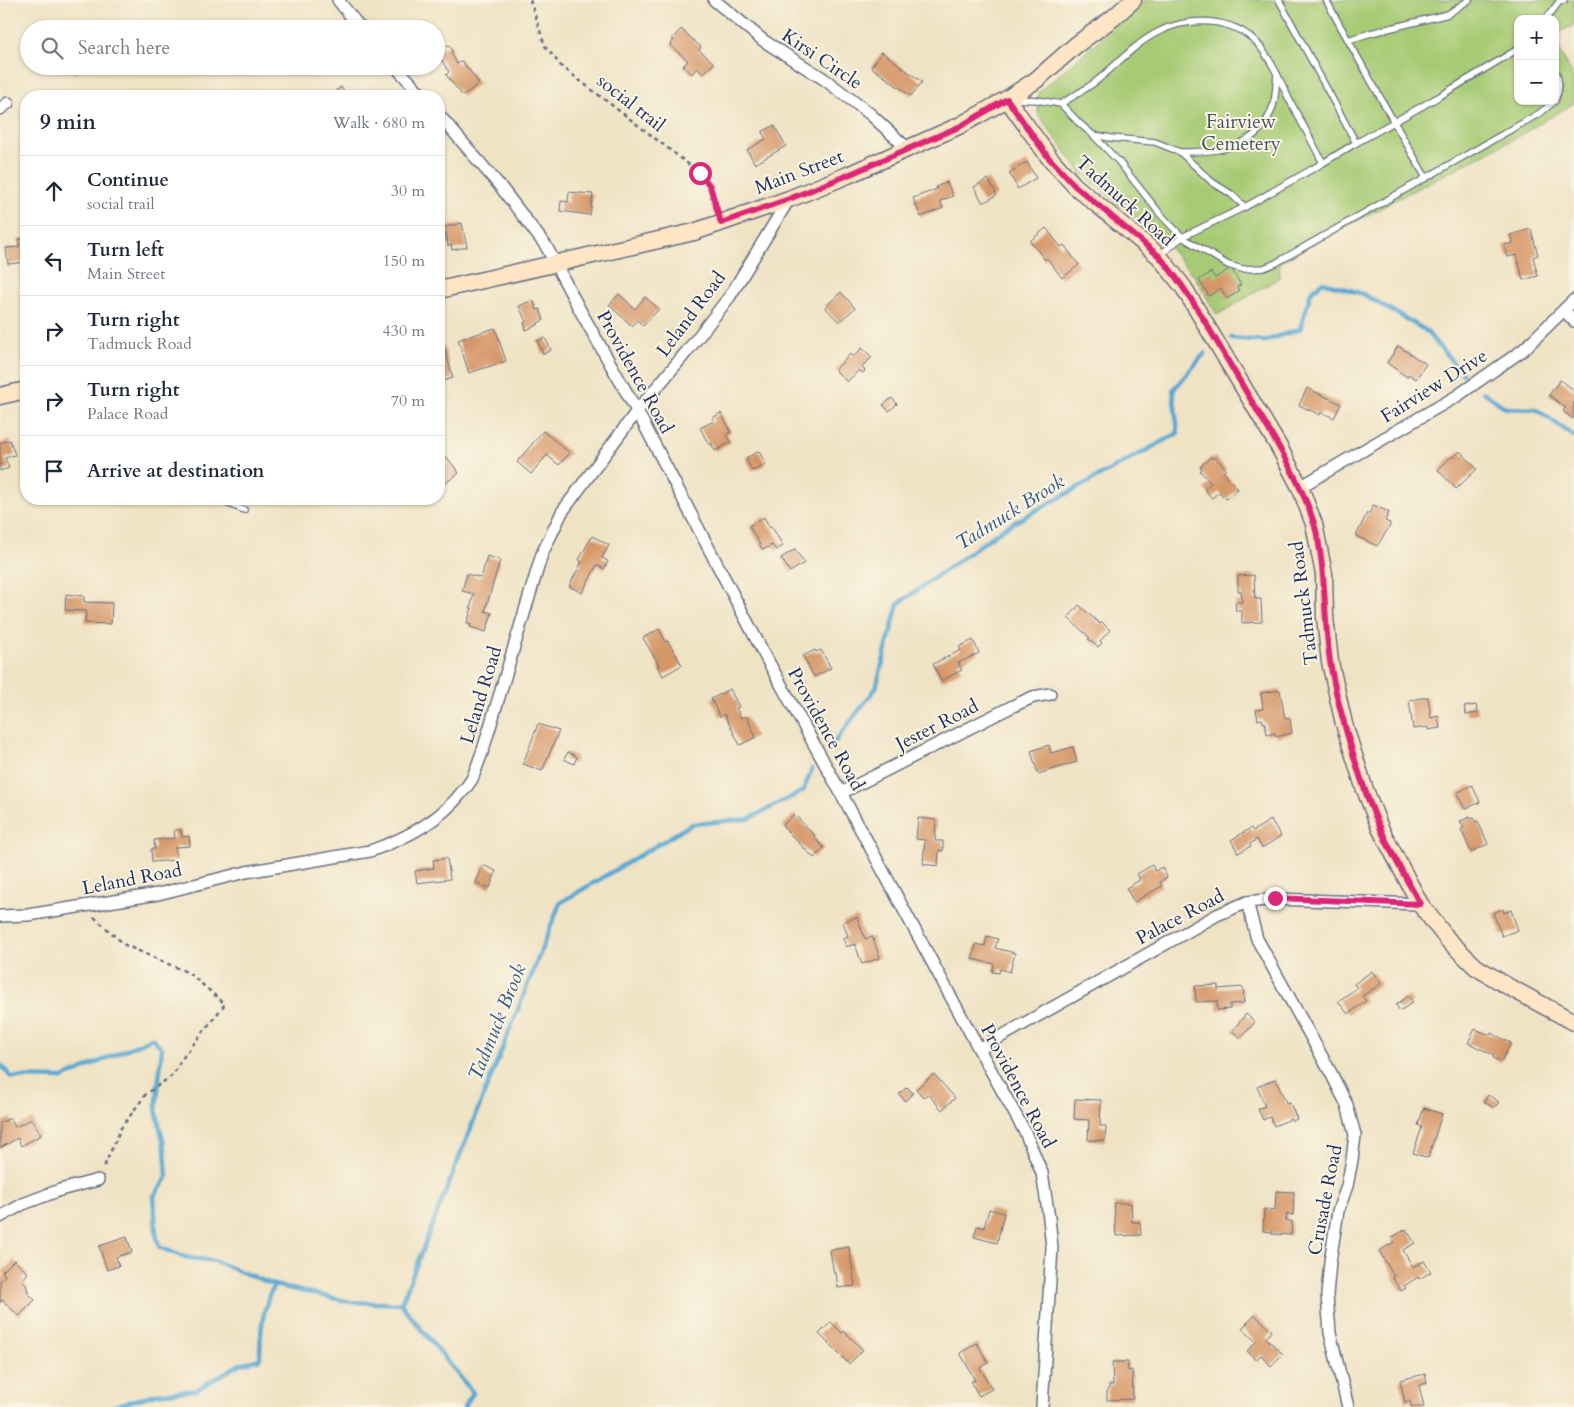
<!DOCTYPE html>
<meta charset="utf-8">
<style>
:root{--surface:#fff;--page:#f6f6f7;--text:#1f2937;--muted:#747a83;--line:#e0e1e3}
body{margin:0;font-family:Cardo,serif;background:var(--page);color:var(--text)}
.controls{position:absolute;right:15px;top:15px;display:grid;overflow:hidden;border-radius:10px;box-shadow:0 1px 4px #0004}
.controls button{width:45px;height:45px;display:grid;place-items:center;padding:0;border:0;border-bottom:1px solid var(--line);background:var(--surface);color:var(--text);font:25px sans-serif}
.stop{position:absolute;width:15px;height:15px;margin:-11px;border:4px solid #db2777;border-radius:50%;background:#fff}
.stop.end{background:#db2777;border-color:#fff;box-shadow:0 1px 5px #0008}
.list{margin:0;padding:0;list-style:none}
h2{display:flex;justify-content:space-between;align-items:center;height:65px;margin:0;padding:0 20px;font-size:21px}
h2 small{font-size:16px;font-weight:400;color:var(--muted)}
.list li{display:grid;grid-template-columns:32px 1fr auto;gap:15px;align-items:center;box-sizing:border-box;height:70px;padding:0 20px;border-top:1px solid var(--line)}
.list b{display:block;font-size:19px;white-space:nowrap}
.list p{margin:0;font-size:16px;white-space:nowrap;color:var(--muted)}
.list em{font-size:16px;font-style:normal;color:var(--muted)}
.icon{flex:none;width:28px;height:28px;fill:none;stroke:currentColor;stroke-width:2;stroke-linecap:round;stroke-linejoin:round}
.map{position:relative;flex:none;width:1574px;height:1407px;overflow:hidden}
.search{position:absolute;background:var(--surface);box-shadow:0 1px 4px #0004;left:20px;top:20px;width:425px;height:55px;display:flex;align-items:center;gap:12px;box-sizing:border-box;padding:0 18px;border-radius:28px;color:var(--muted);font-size:19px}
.panel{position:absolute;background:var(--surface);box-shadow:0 1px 4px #0004;left:20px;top:90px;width:425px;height:415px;border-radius:20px}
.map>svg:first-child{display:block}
</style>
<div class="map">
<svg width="1574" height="1407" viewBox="0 0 1574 1407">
<rect width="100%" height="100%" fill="#fcf5e5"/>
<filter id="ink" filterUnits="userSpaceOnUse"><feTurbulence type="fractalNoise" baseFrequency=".02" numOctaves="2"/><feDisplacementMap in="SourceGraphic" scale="10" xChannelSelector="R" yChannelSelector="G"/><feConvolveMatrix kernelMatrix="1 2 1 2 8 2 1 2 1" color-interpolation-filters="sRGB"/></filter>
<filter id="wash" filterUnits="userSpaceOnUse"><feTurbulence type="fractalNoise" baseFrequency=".0096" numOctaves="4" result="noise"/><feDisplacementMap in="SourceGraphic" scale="20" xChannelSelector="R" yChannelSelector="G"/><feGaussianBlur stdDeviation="1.12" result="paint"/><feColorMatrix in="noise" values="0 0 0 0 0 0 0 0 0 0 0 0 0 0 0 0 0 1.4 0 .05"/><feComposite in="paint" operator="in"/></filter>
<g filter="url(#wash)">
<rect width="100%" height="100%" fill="#efe3c4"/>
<!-- green -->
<polygon fill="#a7cb74" stroke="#617d69" points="1145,0 1574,0 1574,25 1555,34 1555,19 1518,19 1518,101 1555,101 1555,42 1574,78 1574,103 1514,139 1412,191 1280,262 1279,278 1217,315 1195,277 1168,246 1081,173 1038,114 1039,92"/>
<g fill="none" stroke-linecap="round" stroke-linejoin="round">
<!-- stream -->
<g stroke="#58a7d2" stroke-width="4.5">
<polyline points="1231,338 1265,341 1300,329 1311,292 1323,282 1363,294 1425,330 1463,374"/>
<polyline points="1483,392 1506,408 1536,409 1574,436"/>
<polyline points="830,748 876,688 898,604 1004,528 1178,433 1173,390 1205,353"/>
<polyline points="0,1064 11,1077 63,1078 152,1038 162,1048 156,1110 165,1149 167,1178 154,1196 156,1233 159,1247 184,1257 214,1261 274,1285"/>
<path d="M111 1407 156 1394 196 1390 240 1364 260 1359C260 1334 262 1308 274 1285L351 1302 401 1304"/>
<polyline points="464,1407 473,1393 401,1304 560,903 692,824 748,819 803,791 812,769"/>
</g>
</g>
<g id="blocks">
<!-- building -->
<g fill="#d69768">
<polygon points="65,22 70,29 54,29"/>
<polygon points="681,29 701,47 699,50 714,63 703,74 697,68 692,74 683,66 688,61 670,45 674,40 672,39"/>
<polygon points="438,43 441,49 449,45 453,51 451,52 457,64 462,61 479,83 463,96 446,75 449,72 441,59 436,61 436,44"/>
<polygon points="882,52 922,82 911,96 871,67"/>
<polygon points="69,66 85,66 74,74"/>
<polygon points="341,87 348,96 331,96 330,95"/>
<polygon points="774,125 786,146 755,164 747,150 766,139 762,132"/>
<polygon points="1027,162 1036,178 1018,189 1009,173"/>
<polygon points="988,179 997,195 983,203 974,187"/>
<polygon points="947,182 953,196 940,201 943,208 921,217 913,198 937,189 936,187"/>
<polygon points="569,192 593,194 590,215 560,211 561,201 568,202"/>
<polygon points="462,223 467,247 452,250 451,245 448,246 446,233 443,234 442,228"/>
<polygon points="1046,228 1061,247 1064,245 1079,265 1062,278 1047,258 1045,260 1030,241"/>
<polygon points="1531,229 1538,255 1533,257 1538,276 1523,280 1517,255 1507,257 1504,245 1513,243 1510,235"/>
<polygon points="26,238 26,262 8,264 6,248 19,247 19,239"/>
<polygon points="1231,268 1241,285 1237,287 1239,291 1227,299 1221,288 1209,296 1199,280 1211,272 1215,278"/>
<polygon points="841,292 855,308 839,322 825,307"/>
<polygon points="619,294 635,309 645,297 659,309 643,326 637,320 632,326 609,305"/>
<polygon points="533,300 537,310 540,309 544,320 538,323 538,325 526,330 524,323 526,322 519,306"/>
<polygon points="495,328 506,361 469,373 458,340"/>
<polygon points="545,338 551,350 543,354 537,341"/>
<polygon points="444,346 453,378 439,382 439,348"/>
<polygon points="1398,346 1426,364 1416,379 1408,374 1407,377 1387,363"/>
<polygon points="862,348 872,357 862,367 865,371 862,373 859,370 847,382 835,370 850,354 853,357"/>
<polygon points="1560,380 1574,390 1573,419 1563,411 1566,408 1549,395"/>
<polygon points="1307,388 1341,404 1334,418 1321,412 1320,415 1299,405"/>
<polygon points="892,398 897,404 889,411 883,405"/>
<polygon points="721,413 731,432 727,434 731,442 715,451 711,443 709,445 700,428 714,421 712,418"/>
<polygon points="543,431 570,453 559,465 547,455 531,474 517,462"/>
<polygon points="10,440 15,455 5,458 9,468 0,471 0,443"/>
<polygon points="759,451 766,465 752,471 746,458"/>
<polygon points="1460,451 1477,469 1456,489 1438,470 1452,456 1454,457"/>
<polygon points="446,456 459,473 439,488 439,462"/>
<polygon points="1211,457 1214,459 1215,457 1226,469 1223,472 1238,489 1226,499 1219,492 1212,498 1204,489 1211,483 1200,471 1202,469 1200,467"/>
<polygon points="1373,505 1389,512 1385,521 1390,523 1390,526 1377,546 1356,536 1367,513 1369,514"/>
<polygon points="764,517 770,528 772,527 783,546 776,550 772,545 763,550 749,526"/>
<polygon points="592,536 609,545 602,558 608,561 604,569 597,565 582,593 569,586 582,562 579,560"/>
<polygon points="795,549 804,563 790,572 781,558"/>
<polygon points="487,556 500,560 485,611 492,613 486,632 470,627 471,624 467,623 472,608 470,608 474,594 462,591 467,574 481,578"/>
<polygon points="1254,575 1255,599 1261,599 1262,622 1242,623 1242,611 1236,611 1235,602 1242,602 1241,591 1238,591 1238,576"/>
<polygon points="66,594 84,596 84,602 112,603 111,624 85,623 86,611 65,610"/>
<polygon points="1079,605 1100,624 1102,622 1110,630 1100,641 1102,643 1098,647 1088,639 1090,638 1068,618"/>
<polygon points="659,629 666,642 668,641 682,665 663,676 657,666 659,665 643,638"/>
<polygon points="973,640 979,653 958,663 962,670 941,681 933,664 961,650 959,647"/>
<polygon points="815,650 816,652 821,650 831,668 814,677 803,656"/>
<polygon points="730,689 739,707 736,708 741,718 746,716 756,737 740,745 724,714 720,717 711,699"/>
<polygon points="1280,690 1285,719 1290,718 1292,733 1276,737 1275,733 1267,735 1265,722 1263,723 1262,719 1258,720 1256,710 1263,709 1261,693"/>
<polygon points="1428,697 1431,718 1438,716 1440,728 1428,730 1428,727 1413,729 1409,700"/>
<polygon points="1476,705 1478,713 1466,715 1464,707"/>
<polygon points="538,724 559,731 542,771 523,764"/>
<polygon points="1049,745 1051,753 1073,747 1077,762 1038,774 1031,751"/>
<polygon points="568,752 577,757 574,764 564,759"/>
<polygon points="1472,785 1480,802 1465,809 1457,793"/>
<polygon points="794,814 815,836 814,837 824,848 814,858 782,826"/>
<polygon points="1470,817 1471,819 1474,818 1476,822 1478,821 1488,844 1471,852 1461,829 1464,828 1460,821"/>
<polygon points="918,818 936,820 935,841 943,841 943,851 939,850 938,866 923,864 925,840 916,839"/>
<polygon points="1271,820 1281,836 1262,848 1257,839 1250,844 1251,846 1238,853 1231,840 1251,828 1253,831"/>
<polygon points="174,830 181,830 182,837 189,836 190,846 175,847 177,860 152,862 151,849 155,849 154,840 175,838"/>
<polygon points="447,858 450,879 417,883 415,871 434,868 433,860"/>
<polygon points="483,865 496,871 490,888 476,883"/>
<polygon points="1152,865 1155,871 1162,867 1167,877 1160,882 1162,886 1134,902 1126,888 1140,880 1137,874"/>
<polygon points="1503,909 1504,913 1511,910 1518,930 1502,936 1493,913"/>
<polygon points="857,917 865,939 872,936 880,958 862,964 855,944 846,947 843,938 848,936 843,922"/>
<polygon points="987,936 998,939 995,948 1015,953 1010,972 1000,969 999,973 992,972 994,964 972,959 976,944 985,946"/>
<polygon points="1372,971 1381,984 1362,996 1366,1001 1348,1014 1338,1001 1357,988 1354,984"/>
<polygon points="1218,985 1218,989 1243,987 1244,1003 1230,1004 1230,1009 1217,1010 1217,1001 1196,1002 1195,986"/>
<polygon points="1408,996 1413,1002 1400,1011 1396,1005"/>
<polygon points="1246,1014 1255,1022 1241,1038 1232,1031"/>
<polygon points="1475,1029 1490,1035 1491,1033 1511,1043 1501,1062 1493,1058 1494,1055 1468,1043"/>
<polygon points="934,1074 955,1098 942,1110 928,1094 923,1097 916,1089"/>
<polygon points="1275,1079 1287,1104 1290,1103 1297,1119 1292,1121 1291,1119 1274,1126 1270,1117 1263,1120 1258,1109 1265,1106 1257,1087"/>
<polygon points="907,1087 913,1093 905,1101 899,1094"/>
<polygon points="1488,1095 1499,1102 1494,1108 1484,1102"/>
<polygon points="1075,1099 1101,1100 1100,1126 1106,1126 1105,1141 1088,1140 1089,1120 1074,1119"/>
<polygon points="1424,1108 1442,1114 1428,1158 1413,1153 1422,1127 1418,1125"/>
<polygon points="10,1118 15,1127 32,1119 41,1135 21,1146 18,1138 0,1148 0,1123"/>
<polygon points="1276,1191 1294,1192 1293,1215 1287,1214 1286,1221 1292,1221 1291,1235 1272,1234 1272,1232 1263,1231 1264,1209 1275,1210"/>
<polygon points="1114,1203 1131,1203 1132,1222 1140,1222 1141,1235 1116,1236"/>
<polygon points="989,1209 1004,1213 997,1243 974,1237 977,1226 984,1228"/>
<polygon points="1406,1229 1415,1243 1403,1250 1413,1267 1424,1261 1431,1272 1419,1279 1418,1277 1404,1286 1406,1288 1401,1291 1392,1277 1394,1276 1379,1251 1394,1242 1391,1238"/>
<polygon points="127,1237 132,1252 116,1257 119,1266 107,1270 99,1246"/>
<polygon points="849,1247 855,1286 838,1288 836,1273 834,1274 830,1250"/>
<polygon points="14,1260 28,1273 22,1280 26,1284 28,1293 35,1300 19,1316 2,1300 0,1303 0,1281 5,1275 2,1272"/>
<polygon points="1255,1315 1272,1331 1266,1338 1283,1354 1271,1366 1261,1355 1256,1360 1247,1351 1256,1342 1242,1328"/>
<polygon points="831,1322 842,1333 844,1331 863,1350 849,1364 819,1334"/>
<polygon points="977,1343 988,1363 980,1368 992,1389 979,1396 971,1382 975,1380 960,1353"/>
<polygon points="1112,1362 1128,1362 1128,1371 1132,1370 1133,1399 1107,1400 1107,1390 1109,1389 1109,1385 1113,1385"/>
<polygon points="1425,1374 1427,1383 1419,1385 1424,1407 1412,1407 1410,1401 1405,1403 1400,1380"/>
</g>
</g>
</g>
<g filter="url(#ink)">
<use href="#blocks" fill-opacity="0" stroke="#656e82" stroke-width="1"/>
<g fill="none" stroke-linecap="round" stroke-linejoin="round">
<defs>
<g id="lane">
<polyline points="1279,0 1356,143 1323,163"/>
<polyline points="1326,0 1348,40 1371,33 1448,14 1469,0"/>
<polyline points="1546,19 1559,2 1564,0"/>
<polyline points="1348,40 1394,122 1356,143"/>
<path d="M1555 71C1560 81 1560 90 1555 100"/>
<polyline points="1015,99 1037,100 1061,104 1078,122 1093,135 1119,162 1161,215 1182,237 1228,265 1242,269 1264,268 1276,263 1540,113 1555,101"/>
<path d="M1061 104C1073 96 1087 89 1099 79 1118 63 1136 43 1158 32 1188 16 1232 17 1257 43 1271 59 1280 80 1289 99 1300 120 1312 141 1323 163L1245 207 1231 194 1212 182 1180 152C1218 153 1260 148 1273 106 1276 96 1276 84 1277 74"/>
<polyline points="1093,135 1111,138 1155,142 1180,152"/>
<polyline points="1426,178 1394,122 1440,96 1518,49"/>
<polyline points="1160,255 1182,237 1245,207"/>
<polyline points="216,499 244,510"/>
</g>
<g id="street">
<polyline points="338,0 361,29"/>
<polyline points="714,0 764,41 824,79 870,114 908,149"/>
<polyline points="395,66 423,96"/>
<polyline points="0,109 8,103"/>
<polyline points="439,115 500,186 546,246 581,312 637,411 763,652 841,793 979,1049 1025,1132 1042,1173 1049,1218 1052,1248 1042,1407"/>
<polyline points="1564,310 1574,321"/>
<polyline points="1300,487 1457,396 1523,350 1574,300"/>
<polyline points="841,793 1013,706 1033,697 1050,694"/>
<polyline points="1247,902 1257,939 1332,1075 1347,1105 1355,1135 1352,1160 1347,1186 1338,1211 1330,1262 1327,1295 1330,1333 1348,1407"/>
<path d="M0 916 28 915 158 894 246 872 370 851C405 839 439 822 462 792 466 788 469 784 472 779 476 770 479 760 483 750L542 554 562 512 637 411 688 350 730 296 789 199"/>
<polyline points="979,1049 1217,915 1247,902 1275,899 1420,904"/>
<polyline points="0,1217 23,1204 60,1190 98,1180"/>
</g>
<g id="secondary">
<polyline points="1007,99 1049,157 1075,186 1159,256 1184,288 1209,330 1279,447 1300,487 1314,524 1324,574 1325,617 1330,662 1344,724 1364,787 1380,828 1420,904 1448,940 1476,967 1509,987 1574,1022"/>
<polyline points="439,290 694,232 789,199 848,175 961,125 1007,99 1036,80 1076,45 1113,18 1133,0"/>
<polyline points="0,396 26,390"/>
</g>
</defs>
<!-- lane casing -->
<use href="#lane" stroke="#656e82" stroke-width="8"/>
<!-- street casing -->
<use href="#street" stroke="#656e82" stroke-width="14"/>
<!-- secondary casing -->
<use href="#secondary" stroke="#656e82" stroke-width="19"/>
<!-- path -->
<g stroke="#656e82" stroke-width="2.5" stroke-dasharray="4 4" stroke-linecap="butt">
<polyline points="530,0 545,46 561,66 700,173 710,186 716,208"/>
<polyline points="94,917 125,945 189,973 225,1004 181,1060 173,1075 146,1094 121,1128 103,1169"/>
</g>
<!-- lane -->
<use href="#lane" stroke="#fff" stroke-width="5.5"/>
<!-- street -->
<use href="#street" stroke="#fff" stroke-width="11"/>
<!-- secondary -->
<use href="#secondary" stroke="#fee5c5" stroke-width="16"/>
</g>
</g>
<g fill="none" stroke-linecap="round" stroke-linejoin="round" filter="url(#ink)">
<!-- route -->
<path stroke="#db2777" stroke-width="6" d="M700 173 710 186 721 223 789 199 848 175 961 126 1007 99 1048 157 1075 186 1159 256C1192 294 1215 340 1241 383 1267 428 1298 473 1314 523 1327 568 1323 616 1330 661 1335 695 1345 728 1355 760 1362 783 1370 806 1380 827 1391 854 1407 879 1420 904L1275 898"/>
</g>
<g text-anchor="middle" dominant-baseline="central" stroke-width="4" stroke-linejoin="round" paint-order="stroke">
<!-- street labels -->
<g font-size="19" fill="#1b2f5e" stroke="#fcf5e5">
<text transform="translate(822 59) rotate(34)">Kirsi Circle</text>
<text transform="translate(631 103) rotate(38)">social trail</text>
<text transform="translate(799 172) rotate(-21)">Main Street</text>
<text transform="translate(1125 201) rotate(42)">Tadmuck Road</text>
<text transform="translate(691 314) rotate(-53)">Leland Road</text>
<text transform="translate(635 372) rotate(61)">Providence Road</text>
<text transform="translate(1434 386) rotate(-32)">Fairview Drive</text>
<text transform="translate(1304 603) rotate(-97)">Tadmuck Road</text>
<text transform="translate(481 695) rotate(-73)">Leland Road</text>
<text transform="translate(937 725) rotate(-27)">Jester Road</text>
<text transform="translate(826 729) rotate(61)">Providence Road</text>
<text transform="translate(132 879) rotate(-11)">Leland Road</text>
<text transform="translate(1180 917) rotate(-28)">Palace Road</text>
<text transform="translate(1018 1086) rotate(62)">Providence Road</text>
<text transform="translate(1325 1200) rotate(-79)">Crusade Road</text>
</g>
<!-- park labels -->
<g font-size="19" fill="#3e5664" stroke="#fcf5e5">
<text x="1241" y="122">Fairview<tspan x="1241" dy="22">Cemetery</tspan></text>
</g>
<!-- water labels -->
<g font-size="20" font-style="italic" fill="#305987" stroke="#fcf5e5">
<text transform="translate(1010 512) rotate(-32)">Tadmuck Brook</text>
<text transform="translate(497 1022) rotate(-68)">Tadmuck Brook</text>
</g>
</g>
</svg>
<div class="controls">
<button>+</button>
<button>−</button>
</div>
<div class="stop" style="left:700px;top:173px"></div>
<div class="stop end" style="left:1275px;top:898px"></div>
<div class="search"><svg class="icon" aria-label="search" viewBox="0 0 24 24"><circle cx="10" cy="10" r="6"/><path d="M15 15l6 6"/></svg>Search here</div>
<section class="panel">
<h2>9 min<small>Walk · 680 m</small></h2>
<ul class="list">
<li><svg class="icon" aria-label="ahead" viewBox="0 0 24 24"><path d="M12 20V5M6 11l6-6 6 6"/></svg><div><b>Continue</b><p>social trail</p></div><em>30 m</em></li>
<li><svg class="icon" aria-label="left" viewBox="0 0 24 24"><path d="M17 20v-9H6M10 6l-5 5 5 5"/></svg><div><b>Turn left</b><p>Main Street</p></div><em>150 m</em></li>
<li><svg class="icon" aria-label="right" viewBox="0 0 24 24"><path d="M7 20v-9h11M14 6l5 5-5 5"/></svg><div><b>Turn right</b><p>Tadmuck Road</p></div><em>430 m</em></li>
<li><svg class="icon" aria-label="right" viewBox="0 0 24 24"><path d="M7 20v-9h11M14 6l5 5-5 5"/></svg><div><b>Turn right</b><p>Palace Road</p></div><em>70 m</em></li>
<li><svg class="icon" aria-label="arrive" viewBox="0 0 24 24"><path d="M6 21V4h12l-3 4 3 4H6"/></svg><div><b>Arrive at destination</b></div></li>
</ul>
</section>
</div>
